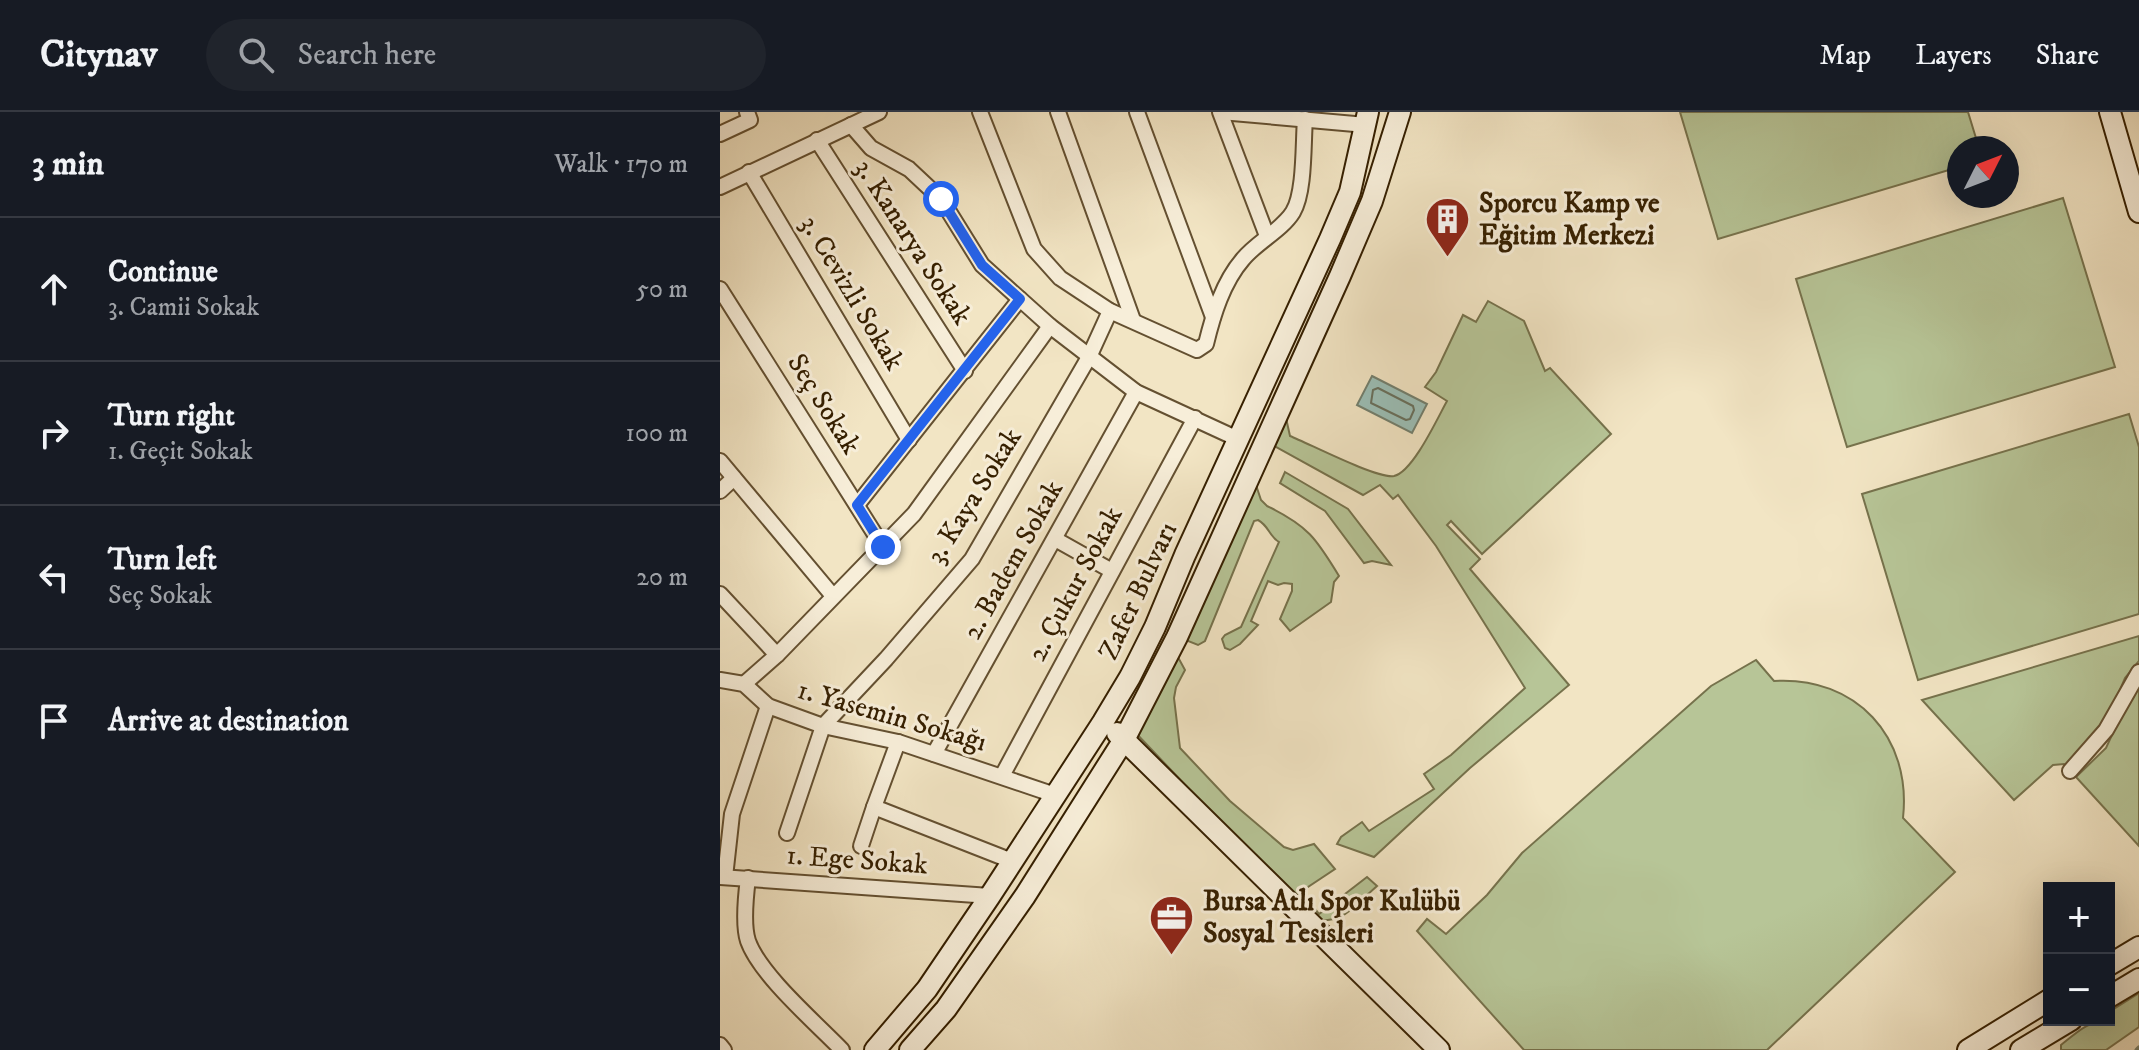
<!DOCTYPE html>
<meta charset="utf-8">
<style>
:root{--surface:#171b24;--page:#20242c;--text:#f1f3f6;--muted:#9ea1a6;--line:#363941}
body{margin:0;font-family:"IM FELL DW Pica",serif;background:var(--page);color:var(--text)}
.controls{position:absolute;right:24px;bottom:24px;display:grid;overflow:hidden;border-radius:0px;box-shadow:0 8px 32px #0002}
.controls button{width:72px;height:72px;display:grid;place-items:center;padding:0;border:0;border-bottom:2px solid var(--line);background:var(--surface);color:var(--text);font:40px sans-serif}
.compass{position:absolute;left:1227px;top:24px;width:72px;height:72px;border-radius:50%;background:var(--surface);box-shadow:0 8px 32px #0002;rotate:48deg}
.stop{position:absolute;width:24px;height:24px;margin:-18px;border:6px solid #2563eb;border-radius:50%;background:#fff}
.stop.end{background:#2563eb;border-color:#fff;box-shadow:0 2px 8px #0008}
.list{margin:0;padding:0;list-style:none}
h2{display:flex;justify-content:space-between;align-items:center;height:104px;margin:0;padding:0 32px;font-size:34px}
h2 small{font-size:26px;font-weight:400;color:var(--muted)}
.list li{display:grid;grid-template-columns:52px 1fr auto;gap:24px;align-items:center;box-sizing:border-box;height:144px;padding:0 32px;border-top:2px solid var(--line)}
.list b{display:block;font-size:30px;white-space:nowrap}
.list p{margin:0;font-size:26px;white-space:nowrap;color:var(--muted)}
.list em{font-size:26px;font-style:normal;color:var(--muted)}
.icon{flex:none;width:44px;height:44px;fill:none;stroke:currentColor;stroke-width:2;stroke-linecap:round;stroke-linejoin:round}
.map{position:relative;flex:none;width:1419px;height:938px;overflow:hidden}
header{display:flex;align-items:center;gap:48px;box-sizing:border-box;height:112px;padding:0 40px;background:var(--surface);border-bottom:2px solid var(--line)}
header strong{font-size:38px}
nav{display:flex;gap:44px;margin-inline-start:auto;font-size:28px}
.search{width:560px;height:72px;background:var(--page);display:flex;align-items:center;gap:20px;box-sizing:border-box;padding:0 28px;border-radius:44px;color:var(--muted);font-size:30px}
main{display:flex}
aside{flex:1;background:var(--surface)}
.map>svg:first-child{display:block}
</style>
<header>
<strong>Citynav</strong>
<div class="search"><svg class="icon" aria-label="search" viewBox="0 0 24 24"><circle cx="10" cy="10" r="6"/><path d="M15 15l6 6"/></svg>Search here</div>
<nav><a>Map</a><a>Layers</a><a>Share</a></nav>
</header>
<main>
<aside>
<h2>3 min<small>Walk · 170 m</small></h2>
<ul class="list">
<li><svg class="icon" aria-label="ahead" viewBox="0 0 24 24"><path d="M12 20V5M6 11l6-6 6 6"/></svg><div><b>Continue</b><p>3. Camii Sokak</p></div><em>50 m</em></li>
<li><svg class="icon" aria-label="right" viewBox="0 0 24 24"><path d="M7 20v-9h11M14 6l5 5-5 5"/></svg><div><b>Turn right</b><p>1. Geçit Sokak</p></div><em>100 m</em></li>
<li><svg class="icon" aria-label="left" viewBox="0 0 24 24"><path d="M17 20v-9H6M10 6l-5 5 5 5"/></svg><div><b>Turn left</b><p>Seç Sokak</p></div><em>20 m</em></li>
<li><svg class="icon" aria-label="arrive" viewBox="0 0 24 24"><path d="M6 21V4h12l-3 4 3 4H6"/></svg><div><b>Arrive at destination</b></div></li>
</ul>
</aside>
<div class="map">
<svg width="1419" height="938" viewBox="0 0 1419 938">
<rect width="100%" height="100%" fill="#f2e5c4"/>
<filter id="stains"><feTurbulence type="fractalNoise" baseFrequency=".0025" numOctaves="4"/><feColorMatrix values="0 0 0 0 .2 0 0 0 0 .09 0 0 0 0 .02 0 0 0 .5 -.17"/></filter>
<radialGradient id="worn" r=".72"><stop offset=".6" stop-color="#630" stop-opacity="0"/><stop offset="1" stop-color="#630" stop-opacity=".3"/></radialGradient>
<!-- green -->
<g fill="#b7c597" stroke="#76724c" stroke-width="2">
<polygon points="960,0 1248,0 1259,36 1239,36 1239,55 998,127"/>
<polygon points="1343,86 1395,255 1127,335 1076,167"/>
<path d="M768 189 804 209 825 259 830 256 891 322 762 442 731 409 727 413 760 447 750 457 849 573 750 656 654 745 617 732 621 725 642 710 649 719 714 677 704 662 731 643 805 576 716 434 678 383 673 387 660 373 643 383 549 331 566 306 570 324C590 332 657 367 674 364 693 360 718 305 727 289L705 275 716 260 743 203 756 210Z"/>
<polygon points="1409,302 1419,335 1419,502 1198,568 1142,382"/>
<polygon points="565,360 628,397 671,453 652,449 644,451 605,399 560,371"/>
<path d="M536 373 541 388 547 394C588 414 596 426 619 464L614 470 611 490 570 519 560 507 572 479V472L564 471 558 473 548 469 531 509 538 513 520 532 510 538 505 536 502 527 505 523 521 515 559 430C549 424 549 414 538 408L534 409 485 529 478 533 463 527Z"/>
<polygon points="1419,524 1419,549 1405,566 1388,606 1347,655 1344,652 1333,653 1294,688 1202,588"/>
<path d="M454 545 459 547 465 558 456 575 454 586 460 636 510 689 564 735 573 738 594 732 615 757 582 779 599 802 647 765 657 774C636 792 618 819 590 804L412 617Z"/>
<path d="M1036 548 1054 569C1136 564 1192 625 1183 706L1235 760 1047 938H804L697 819 707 807 726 822 767 783 802 741 991 574Z"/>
<polygon points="1419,565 1419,734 1356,665 1386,636"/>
<path d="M1419 881V915L1386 938H1341V933C1356 921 1369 908 1389 908V900Z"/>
</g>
<!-- water -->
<polygon fill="#9bbfb7" stroke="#727f6e" stroke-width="2" points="652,264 707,292 692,321 637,293"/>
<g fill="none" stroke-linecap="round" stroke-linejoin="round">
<!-- shore -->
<polygon stroke="#686f5c" stroke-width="2" points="658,276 693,294 694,298 690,307 686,308 651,291 653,278"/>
<!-- stream -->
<polyline stroke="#727f6e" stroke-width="5" points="1417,938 1419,936"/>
<defs>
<g id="street">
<path d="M260 0 314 137 340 166 390 199 477 238 486 232C493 203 503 170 523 147 537 130 562 118 573 100 585 80 583 32 585 7"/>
<polyline points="338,0 413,208"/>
<polyline points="417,0 493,205"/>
<polyline points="500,0 547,124"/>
<polyline points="501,0 646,13"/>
<polyline points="131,13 151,36 189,57 221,87 262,153 330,214 416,280 518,327"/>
<polyline points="0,22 30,8 27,0"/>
<polyline points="97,28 245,259"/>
<polyline points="29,60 189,328"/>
<polyline points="0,75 159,0"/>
<polyline points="0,177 163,435"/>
<polyline points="0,349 113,484"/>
<polyline points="0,379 14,366"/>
<polyline points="137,393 300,187"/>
<polyline points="335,427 392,459"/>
<polyline points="0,482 57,543"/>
<polyline points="0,568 24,572 48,594 103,614 178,630 335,683"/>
<polyline points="24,572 57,543 194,402 330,214"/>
<polyline points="178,630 154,695 292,749"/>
<polyline points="214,642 416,280"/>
<polyline points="1350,659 1386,618 1419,560"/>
<polyline points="282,664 475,306"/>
<polyline points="67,721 103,614 166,547 252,447 369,245 390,199"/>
<polyline points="141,734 154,695"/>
<polyline points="0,765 270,784"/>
<polyline points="5,765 12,702 48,594"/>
<path d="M28 766C26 782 23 814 28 829 40 863 96 911 122 938"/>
<polyline points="0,933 4,938"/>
</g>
<g id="secondary">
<polyline points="1390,0 1419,100"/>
<polyline points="397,621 719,938"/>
<polyline points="1389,853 1419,835"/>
<polyline points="1389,885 1419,867"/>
<polyline points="155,938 207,877 270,784 383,610 410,565 435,515 465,443 610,127 630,80 648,0"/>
<polyline points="190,938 226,897 305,784 405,626 457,525 620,164 652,89 680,0"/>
<polyline points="1248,938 1329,888"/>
<polyline points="1301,938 1351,908"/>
</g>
</defs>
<!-- street casing -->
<use href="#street" stroke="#645031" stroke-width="18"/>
<!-- secondary casing -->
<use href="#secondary" stroke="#351f00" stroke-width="24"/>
<!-- street -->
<use href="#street" stroke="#f7eed9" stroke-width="14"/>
<!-- secondary -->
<use href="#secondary" stroke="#f7eed9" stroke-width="20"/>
</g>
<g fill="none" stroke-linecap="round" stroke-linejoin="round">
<!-- route -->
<polyline stroke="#2563eb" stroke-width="10" points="163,435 137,393 300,187 262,153 221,87"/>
</g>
<!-- icons -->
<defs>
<symbol id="building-pin" viewBox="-11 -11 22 30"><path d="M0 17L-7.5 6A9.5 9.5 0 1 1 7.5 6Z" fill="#8f2418" stroke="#f7eed9"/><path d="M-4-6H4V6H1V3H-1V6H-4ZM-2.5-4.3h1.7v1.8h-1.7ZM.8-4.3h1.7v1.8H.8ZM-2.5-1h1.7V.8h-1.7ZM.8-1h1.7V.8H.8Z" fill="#fff"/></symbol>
<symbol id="office-pin" viewBox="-11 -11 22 30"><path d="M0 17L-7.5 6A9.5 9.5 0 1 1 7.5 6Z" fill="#8f2418" stroke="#f7eed9"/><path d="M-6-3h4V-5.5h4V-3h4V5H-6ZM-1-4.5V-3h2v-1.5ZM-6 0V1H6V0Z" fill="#fff"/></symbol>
</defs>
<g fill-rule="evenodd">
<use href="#building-pin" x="702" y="82" width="51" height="69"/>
<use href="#office-pin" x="426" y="780" width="51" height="69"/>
</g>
<g text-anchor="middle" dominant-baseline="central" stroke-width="6" stroke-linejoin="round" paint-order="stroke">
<!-- poi labels -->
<g font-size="28" font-weight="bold" fill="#351f00" stroke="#f7eed9" text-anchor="start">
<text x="759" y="91">Sporcu Kamp ve<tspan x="759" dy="32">Eğitim Merkezi</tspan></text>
<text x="483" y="789">Bursa Atlı Spor Kulübü<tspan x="483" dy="32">Sosyal Tesisleri</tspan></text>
</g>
<!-- street labels -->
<g font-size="28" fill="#351f00" stroke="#f7eed9">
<text transform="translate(193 130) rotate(57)">3. Kanarya Sokak</text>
<text transform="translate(132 181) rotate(59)">3. Cevizli Sokak</text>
<text transform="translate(104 292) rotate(58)">Seç Sokak</text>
<text transform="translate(254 384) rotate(-58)">3. Kaya Sokak</text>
<text transform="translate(293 448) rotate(-61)">2. Badem Sokak</text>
<text transform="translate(355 472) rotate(-62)">2. Çukur Sokak</text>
<text transform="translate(418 479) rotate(-65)">Zafer Bulvarı</text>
<text transform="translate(172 604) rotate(16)">1. Yasemin Sokağı</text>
<text transform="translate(137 748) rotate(4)">1. Ege Sokak</text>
</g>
</g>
<rect width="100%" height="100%" filter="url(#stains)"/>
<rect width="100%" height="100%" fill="url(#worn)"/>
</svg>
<div class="controls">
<button>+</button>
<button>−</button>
</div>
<svg class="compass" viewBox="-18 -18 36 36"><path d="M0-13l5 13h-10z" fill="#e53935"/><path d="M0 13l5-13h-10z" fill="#9ea1a6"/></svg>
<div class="stop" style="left:221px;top:87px"></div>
<div class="stop end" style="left:163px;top:435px"></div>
</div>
</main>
